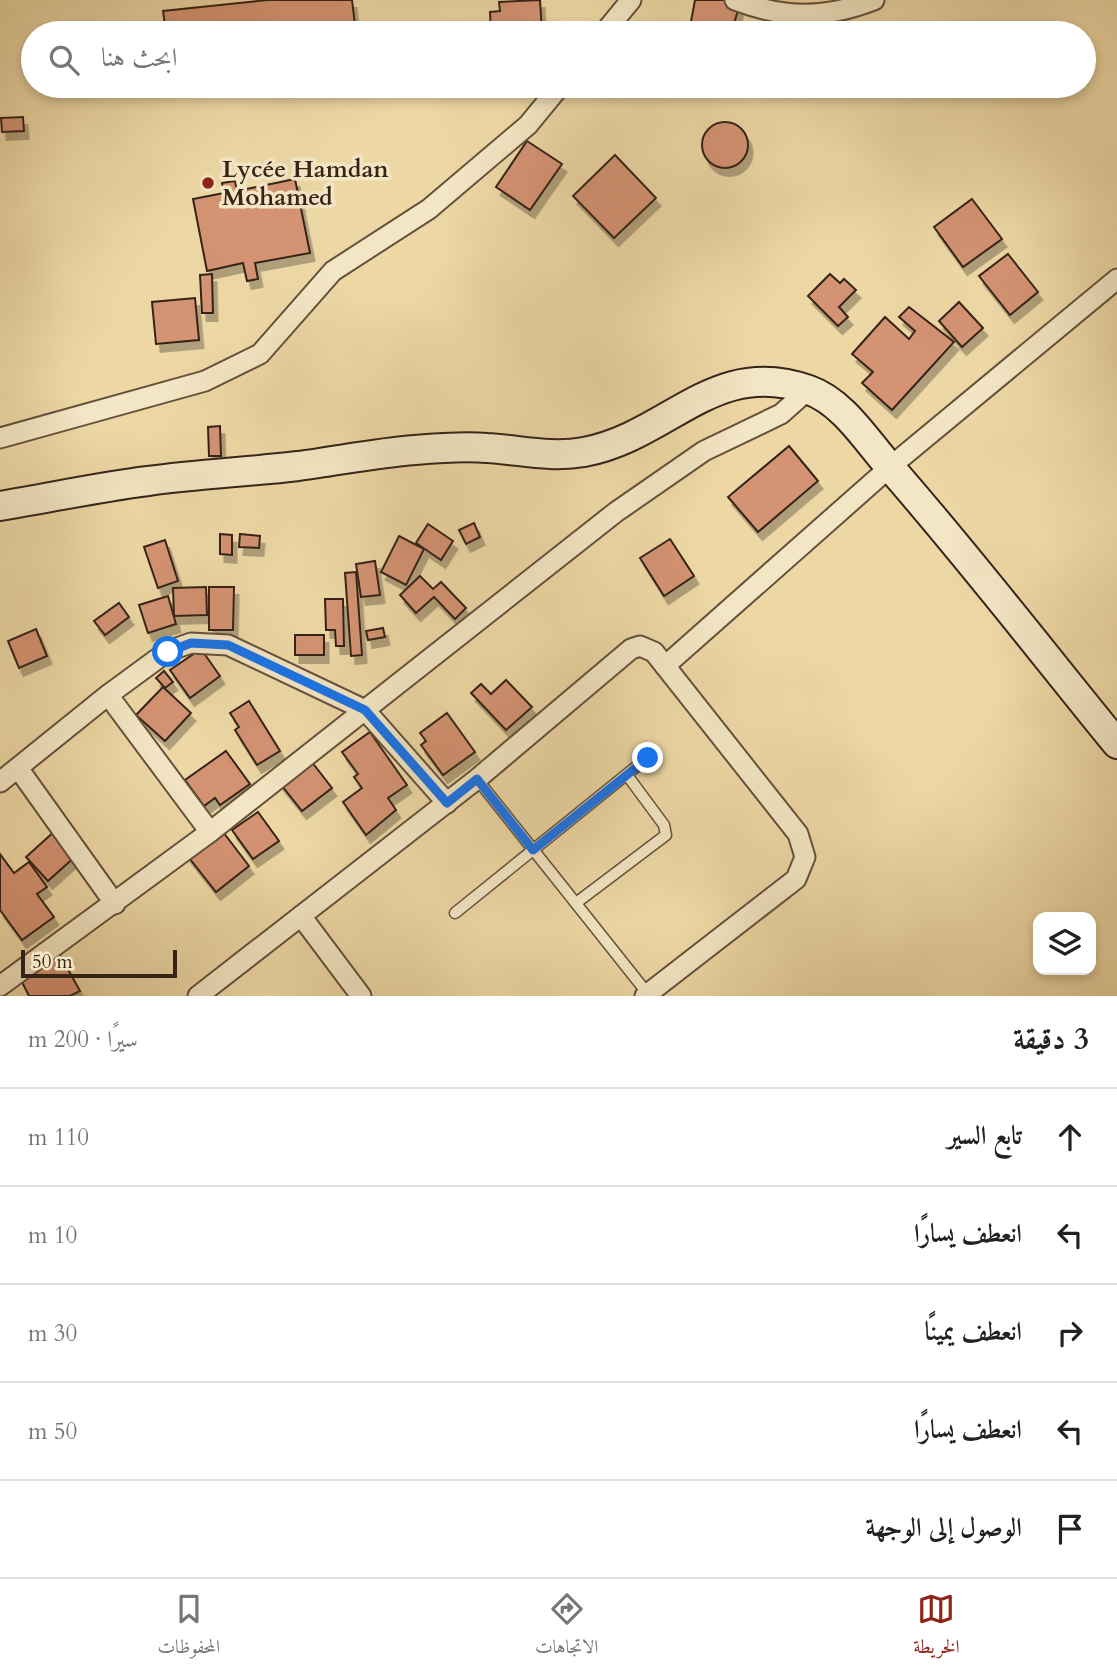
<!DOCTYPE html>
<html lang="ar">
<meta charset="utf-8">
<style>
:root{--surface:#fff;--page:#f2f2f2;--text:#222;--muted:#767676;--line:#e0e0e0;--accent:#8f2418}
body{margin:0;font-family:Cardo,Amiri,serif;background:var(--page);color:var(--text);direction:rtl}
.controls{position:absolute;right:21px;bottom:21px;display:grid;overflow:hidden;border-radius:14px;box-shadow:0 4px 10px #0003}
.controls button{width:63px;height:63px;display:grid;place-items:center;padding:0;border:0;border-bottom:2px solid var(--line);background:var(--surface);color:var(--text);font:35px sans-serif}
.scale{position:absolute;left:21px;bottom:18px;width:156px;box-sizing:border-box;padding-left:7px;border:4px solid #362419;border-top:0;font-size:19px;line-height:24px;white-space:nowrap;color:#362419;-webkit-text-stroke:5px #f3e6c4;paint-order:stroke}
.stop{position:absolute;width:21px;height:21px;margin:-16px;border:5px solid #1a73e8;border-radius:50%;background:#fff}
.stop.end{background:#1a73e8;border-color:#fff;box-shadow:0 2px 7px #0008}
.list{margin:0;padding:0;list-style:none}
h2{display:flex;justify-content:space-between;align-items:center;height:91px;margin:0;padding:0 28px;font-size:30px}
h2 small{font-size:23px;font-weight:400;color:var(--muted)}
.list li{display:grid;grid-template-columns:46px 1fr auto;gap:21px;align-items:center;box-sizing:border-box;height:98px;padding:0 28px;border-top:2px solid var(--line)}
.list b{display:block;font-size:26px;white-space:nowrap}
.list em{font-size:23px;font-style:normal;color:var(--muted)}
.icon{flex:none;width:38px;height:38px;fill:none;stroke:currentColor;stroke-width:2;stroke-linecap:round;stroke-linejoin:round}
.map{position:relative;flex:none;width:1117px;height:996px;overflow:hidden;direction:ltr}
.search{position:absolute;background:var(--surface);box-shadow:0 4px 10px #0003;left:21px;right:21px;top:21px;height:77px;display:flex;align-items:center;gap:18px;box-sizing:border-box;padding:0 24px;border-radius:38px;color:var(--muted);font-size:26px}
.sheet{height:581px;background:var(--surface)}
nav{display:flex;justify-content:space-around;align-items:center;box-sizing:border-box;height:98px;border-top:2px solid var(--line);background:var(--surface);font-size:19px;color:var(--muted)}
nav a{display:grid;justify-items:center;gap:4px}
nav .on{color:var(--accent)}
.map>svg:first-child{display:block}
</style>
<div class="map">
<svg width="1117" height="996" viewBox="0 0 1117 996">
<defs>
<filter id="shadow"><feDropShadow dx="4.5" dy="8" stdDeviation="0" flood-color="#0004"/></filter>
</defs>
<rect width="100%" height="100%" fill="#edd8a5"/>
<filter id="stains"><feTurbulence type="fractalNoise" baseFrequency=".00286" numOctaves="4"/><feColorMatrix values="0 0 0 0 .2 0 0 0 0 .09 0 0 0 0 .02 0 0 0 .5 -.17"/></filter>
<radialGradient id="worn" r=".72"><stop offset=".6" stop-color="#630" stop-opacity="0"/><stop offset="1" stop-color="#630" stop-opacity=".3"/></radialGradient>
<!-- building -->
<g fill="#d49373" stroke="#362419" stroke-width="2" filter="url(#shadow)">
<polygon points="268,0 352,0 356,33 166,33 163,11"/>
<polygon points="540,0 542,33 557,33 491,33 490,12 500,11 499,2"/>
<polygon points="695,0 741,0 733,27 737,28 735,33 689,32"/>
<polygon points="23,117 24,131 2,132 1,118"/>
<circle cx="725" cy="145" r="23"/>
<polygon points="527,141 562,164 530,210 496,187"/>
<polygon points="615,155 656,198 614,238 573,196"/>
<polygon points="295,179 310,253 255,263 258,279 247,281 243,263 207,271 193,199 224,193 222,183 235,181 237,191"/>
<polygon points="972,199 1002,239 963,267 934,227"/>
<polygon points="1008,254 1038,292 1010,315 979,276"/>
<polygon points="212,274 213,313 202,313 200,275"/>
<polygon points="830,274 840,283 844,279 856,290 839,307 848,317 838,326 808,296"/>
<polygon points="195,298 199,340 156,344 152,302"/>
<polygon points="959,302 983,328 962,347 939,321"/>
<polygon points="909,307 954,342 892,410 862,383 873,372 852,354 885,317 909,339 915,331 899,317"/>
<polygon points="220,426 221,456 209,456 208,427"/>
<polygon points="789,446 818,481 758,532 728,497"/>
<polygon points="474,523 480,537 466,544 459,530"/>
<polygon points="428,524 453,541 441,560 416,543"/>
<polygon points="220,534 232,535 232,555 220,554"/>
<polygon points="240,534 260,536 259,548 239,547"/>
<polygon points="399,536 424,549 406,585 381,572"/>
<polygon points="670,539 694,576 664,596 640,558"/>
<polygon points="165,540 178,581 158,588 144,547"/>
<polygon points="375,561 380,595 361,597 356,564"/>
<polygon points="356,572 362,655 351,656 345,573"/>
<polygon points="420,576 433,589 441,582 466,608 455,619 434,597 416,613 400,595"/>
<polygon points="206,587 207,615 174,616 173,588"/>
<polygon points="209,587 234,587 233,630 209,630"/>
<polygon points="168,596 176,624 148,633 139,605"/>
<polygon points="325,599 343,599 344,646 336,646 335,630 326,630"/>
<polygon points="119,603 129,617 105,635 94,621"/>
<polygon points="383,628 385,637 368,640 366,631"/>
<polygon points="36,629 47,656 19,668 8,641"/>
<rect x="295" y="635" width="29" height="20"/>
<polygon points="201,649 220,676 190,698 170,670"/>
<polygon points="164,671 173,682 165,688 156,678"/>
<polygon points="506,680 532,707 506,730 471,693 481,684 491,694"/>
<polygon points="163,687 191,713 165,741 136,715"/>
<polygon points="249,701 280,751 257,765 235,730 239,727 230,713"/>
<polygon points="447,713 475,752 443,775 421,745 426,741 420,733"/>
<polygon points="370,732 407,785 388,798 396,810 366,835 343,802 362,788 354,777 358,774 342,752"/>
<polygon points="226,751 250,784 220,805 215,798 204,806 185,780"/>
<polygon points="308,757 332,788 302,811 278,781"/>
<polygon points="258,812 279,841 253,859 232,830"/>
<polygon points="220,828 249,866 216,892 186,854"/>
<polygon points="56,830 78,854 48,881 26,857"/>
<polygon points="0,854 14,873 29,862 47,887 37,894 54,917 22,940 0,910"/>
<polygon points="59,953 80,991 70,996 29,996 21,980"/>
</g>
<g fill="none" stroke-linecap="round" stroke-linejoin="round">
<defs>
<g id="lane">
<polyline points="477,779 648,994"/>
<polyline points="576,903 666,835 664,825 627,775"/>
<polyline points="455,913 647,758"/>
</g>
<g id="street">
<path d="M735 0C784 19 825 19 874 0"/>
<polyline points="604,33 631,0"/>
<polyline points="0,438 205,381 260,354 333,271 429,209 528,125 560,86"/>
<polyline points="665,666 890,467 1117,279"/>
<polyline points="108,695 210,832"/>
<polyline points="18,768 115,904"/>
<polyline points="0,782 108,695 168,651 191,643 228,645 365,710 447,803"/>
<polyline points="301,916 361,996"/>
<polyline points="0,986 210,832 616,512 704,451 781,414 808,390"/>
<polyline points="198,996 477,779 631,649 640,646 654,652 798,834 805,857 796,879 645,996"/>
</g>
<path id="secondary" d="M0 506C49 498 99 487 148 481 198 474 248 472 298 466 337 461 376 453 415 450 438 448 464 446 487 448 520 450 551 458 584 452 670 436 714 356 809 390 843 402 866 440 889 466 968 556 1041 651 1117 744"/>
</defs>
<!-- lane casing -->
<use href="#lane" stroke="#64513c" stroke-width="13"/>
<!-- street casing -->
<use href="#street" stroke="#64513c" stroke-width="23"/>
<!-- secondary casing -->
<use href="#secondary" stroke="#362419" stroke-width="32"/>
<!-- lane -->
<use href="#lane" stroke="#f3e6c4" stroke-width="10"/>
<!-- street -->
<use href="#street" stroke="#f3e6c4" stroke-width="19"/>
<!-- secondary -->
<use href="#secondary" stroke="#f3e6c4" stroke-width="28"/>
</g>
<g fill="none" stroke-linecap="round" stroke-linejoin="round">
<!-- route -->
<polyline stroke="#1a73e8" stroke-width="9" points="168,652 191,643 228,645 365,710 447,803 477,779 533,850 648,758"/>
</g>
<!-- markers -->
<circle fill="#8f2418" stroke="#f3e6c4" stroke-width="2.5" cx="208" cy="183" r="7"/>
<g text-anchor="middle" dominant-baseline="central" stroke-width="7" stroke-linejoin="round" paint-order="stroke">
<!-- poi labels -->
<g font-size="24" font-weight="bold" fill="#362419" stroke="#f3e6c4" text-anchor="start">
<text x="222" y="169">Lycée Hamdan<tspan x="222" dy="28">Mohamed</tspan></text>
</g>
</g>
<rect width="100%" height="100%" filter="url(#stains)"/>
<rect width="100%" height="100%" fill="url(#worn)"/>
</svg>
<div class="controls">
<button><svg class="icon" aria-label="layers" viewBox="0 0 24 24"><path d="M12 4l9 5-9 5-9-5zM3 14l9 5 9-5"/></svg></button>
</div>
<div class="scale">50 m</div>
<div class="stop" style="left:168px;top:652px"></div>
<div class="stop end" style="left:648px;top:758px"></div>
<div class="search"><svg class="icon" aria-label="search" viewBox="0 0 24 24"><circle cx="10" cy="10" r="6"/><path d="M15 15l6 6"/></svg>ابحث هنا</div>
</div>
<section class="sheet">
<h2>3 دقيقة<small>سيرًا · 200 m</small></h2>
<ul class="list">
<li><svg class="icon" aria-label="ahead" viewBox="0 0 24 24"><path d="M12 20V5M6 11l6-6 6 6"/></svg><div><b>تابع السير</b></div><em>110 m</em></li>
<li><svg class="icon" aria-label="left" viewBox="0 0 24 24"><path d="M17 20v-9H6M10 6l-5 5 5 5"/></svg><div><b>انعطف يسارًا</b></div><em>10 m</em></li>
<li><svg class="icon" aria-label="right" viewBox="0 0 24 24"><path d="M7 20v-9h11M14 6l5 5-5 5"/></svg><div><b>انعطف يمينًا</b></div><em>30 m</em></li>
<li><svg class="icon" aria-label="left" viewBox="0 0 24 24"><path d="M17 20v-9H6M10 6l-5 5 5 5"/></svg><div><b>انعطف يسارًا</b></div><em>50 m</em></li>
<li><svg class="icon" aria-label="arrive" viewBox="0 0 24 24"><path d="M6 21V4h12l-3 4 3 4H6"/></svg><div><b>الوصول إلى الوجهة</b></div></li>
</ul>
</section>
<nav>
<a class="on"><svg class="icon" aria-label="map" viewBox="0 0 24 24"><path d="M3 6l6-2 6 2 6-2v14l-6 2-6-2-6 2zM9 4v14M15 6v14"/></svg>الخريطة</a>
<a><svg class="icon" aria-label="directions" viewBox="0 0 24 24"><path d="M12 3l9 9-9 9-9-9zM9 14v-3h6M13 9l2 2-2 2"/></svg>الاتجاهات</a>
<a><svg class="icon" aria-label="saved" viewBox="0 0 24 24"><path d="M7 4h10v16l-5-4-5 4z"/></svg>المحفوظات</a>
</nav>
